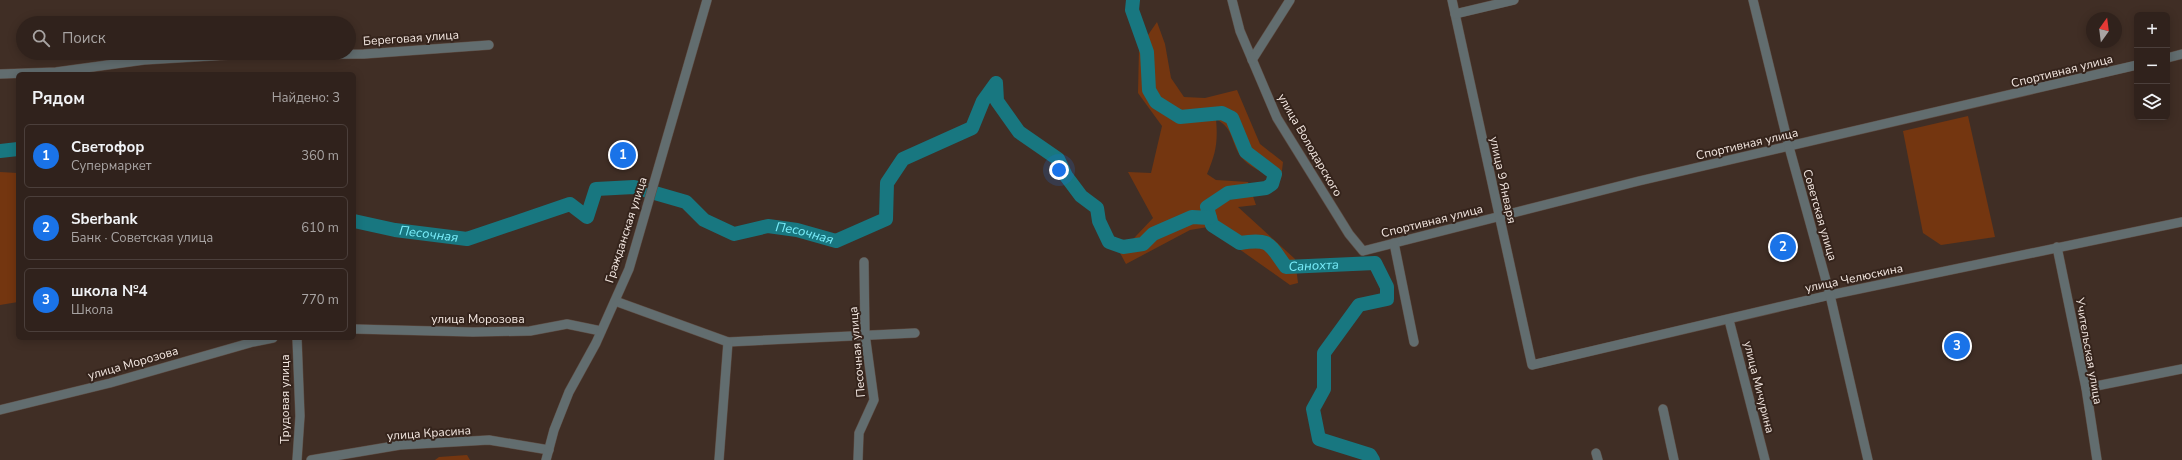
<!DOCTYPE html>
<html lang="ru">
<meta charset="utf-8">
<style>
:root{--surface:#30221c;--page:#382a25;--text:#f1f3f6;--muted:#a8a4a3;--line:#4b3f3b;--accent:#1a73e8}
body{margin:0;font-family:"Nunito Sans",sans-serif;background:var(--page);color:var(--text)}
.controls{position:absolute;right:12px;top:12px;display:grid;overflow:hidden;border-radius:6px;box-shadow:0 2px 10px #0003}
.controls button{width:36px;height:36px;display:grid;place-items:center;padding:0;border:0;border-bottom:1px solid var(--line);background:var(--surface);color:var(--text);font:20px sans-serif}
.compass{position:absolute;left:2086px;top:12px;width:36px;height:36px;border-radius:50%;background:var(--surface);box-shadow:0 2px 10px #0003;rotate:14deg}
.you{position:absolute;left:1059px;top:170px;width:14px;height:14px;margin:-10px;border:3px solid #fff;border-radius:50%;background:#1a73e8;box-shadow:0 0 0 6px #1a73e833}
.badge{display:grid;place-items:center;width:26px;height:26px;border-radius:50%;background:var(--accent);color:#fff;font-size:13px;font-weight:700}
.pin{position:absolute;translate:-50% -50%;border:2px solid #fff;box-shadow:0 1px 4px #0006}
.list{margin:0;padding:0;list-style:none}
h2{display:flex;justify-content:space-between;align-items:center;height:52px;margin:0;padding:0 16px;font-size:17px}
h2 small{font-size:13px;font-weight:400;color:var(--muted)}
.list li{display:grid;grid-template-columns:26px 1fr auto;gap:12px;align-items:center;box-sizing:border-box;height:64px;margin:0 8px 8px;padding:0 8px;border:1px solid var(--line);border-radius:6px}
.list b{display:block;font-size:15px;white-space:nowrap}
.list p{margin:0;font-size:13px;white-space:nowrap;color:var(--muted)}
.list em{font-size:13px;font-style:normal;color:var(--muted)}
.icon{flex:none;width:22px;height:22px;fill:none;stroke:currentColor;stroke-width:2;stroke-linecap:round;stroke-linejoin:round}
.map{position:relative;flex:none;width:2182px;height:460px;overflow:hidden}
.search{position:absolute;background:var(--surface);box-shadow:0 2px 10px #0003;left:16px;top:16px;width:340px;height:44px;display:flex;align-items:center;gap:10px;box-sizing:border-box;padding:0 14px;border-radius:22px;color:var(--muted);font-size:15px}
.panel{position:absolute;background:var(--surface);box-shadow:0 2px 10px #0003;left:16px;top:72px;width:340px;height:268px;border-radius:6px}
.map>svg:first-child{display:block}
</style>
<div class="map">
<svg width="2182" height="460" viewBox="0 0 2182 460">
<rect width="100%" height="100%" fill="#402e25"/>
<!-- green -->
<g fill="#743610">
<path d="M1157 22 1165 44 1171 78 1184 97 1205 98 1237 90 1260 144 1283 162 1281 179C1269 176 1249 167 1242 158 1230 143 1235 129 1216 119 1218 142 1216 153 1207 174L1216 180 1248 182 1256 205 1238 207 1295 259 1298 283 1290 285 1208 227 1190 230 1126 264 1120 253 1153 218 1128 172 1151 173 1162 126 1138 93 1139 48Z"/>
<polygon points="1968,116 1995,237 1941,245 1923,233 1903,131"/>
<polygon points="0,172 18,173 18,302 0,305"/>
<polygon points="467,455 470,460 435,460 439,457"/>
</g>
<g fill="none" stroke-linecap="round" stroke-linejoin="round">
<!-- river -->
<g stroke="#187780" stroke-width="14">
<path id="s1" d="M1133 0 1132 10 1147 52 1149 90 1156 102 1180 117 1222 113 1232 118 1246 152 1275 174 1272 184 1266 188 1228 193 1207 207 1212 225 1240 243C1271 238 1269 244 1286 267L1375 263 1387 287V299L1359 305 1324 353V389L1313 409 1319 439 1370 455 1373 460"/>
<polyline points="0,151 18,149"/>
<path id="s2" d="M354 221 395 230 467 239 570 204 587 217 596 189 634 187 686 202 704 220 734 234 768 226 797 230 836 241 886 219 887 183 903 159 972 128 983 101 996 83 997 101 1019 132 1058 159 1066 176 1081 196 1097 208 1099 221 1109 242 1123 247 1143 244 1153 234 1192 217 1210 218"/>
</g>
<defs>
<g id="minor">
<polyline points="1232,0 1240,31 1277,118 1349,234 1363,251 1639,181 2137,65"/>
<polyline points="1452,0 1532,365 1830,295 2182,222"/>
<polyline points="1753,0 1789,147 1830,295 1868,460"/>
<polyline points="1455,14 1514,0"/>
<polyline points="2167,58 2182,54"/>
<polyline points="1252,60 1290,0"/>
<polyline points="0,74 56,72 144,60 228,55 364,54 489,45"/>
<polyline points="1394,243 1414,342"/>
<polyline points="2057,247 2086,388 2097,460"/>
<polyline points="615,301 728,342 915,333"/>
<polyline points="1729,320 1765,460"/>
<polyline points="354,329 473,332 530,331 567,324 601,331"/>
<polyline points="297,338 300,416 297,460"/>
<polyline points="2086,388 2182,369"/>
<polyline points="1663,409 1674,460"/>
<polyline points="0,410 110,383 253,342 273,338"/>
<polyline points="1596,453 1598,460"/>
<polyline points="311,460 400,445 489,440 549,450"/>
<polyline points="546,460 554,430 569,392 596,343 629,269 707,0"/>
<polyline points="719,460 728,342"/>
<polyline points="858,460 859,433 874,400 865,334 864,262"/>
</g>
</defs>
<!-- minor casing -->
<use href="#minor" stroke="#5d4c43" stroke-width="10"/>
<!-- minor -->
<use href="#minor" stroke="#626d6f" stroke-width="9"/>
</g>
<g text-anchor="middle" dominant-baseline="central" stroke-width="4" stroke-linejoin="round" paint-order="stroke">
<!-- street labels -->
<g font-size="12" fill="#f4e8e2" stroke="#35241c">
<text transform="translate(411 38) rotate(-4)">Береговая улица</text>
<text transform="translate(2062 71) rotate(-14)">Спортивная улица</text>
<text transform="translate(1747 144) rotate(-13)">Спортивная улица</text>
<text transform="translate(1310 145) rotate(60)">улица Володарского</text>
<text transform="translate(1503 180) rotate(78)">улица 9 Января</text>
<text transform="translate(1820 215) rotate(74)">Советская улица</text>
<text transform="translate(1432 221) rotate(-14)">Спортивная улица</text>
<text transform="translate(626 230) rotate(-72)">Гражданская улица</text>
<text transform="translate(1854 278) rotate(-12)">улица Челюскина</text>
<text x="478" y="319">улица Морозова</text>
<text transform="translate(2089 351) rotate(80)">Учительская улица</text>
<text transform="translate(857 352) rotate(-95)">Песочная улица</text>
<text transform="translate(133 363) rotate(-16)">улица Морозова</text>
<text transform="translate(1759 387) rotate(76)">улица Мичурина</text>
<text transform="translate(285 399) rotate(-90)">Трудовая улица</text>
<text transform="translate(429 433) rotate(-4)">улица Красина</text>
</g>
<!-- water labels -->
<g font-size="13" font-style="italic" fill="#7aeefb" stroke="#35241c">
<text stroke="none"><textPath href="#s2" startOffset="497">Песочная</textPath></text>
<text stroke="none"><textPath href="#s2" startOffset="76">Песочная</textPath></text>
<text stroke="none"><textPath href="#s1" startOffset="480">Санохта</textPath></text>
</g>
</g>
</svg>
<div class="controls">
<button>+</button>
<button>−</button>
<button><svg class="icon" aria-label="layers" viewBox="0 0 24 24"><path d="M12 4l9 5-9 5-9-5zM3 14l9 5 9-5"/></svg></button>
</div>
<svg class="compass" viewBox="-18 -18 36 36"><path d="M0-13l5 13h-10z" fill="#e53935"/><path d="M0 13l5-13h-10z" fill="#a8a4a3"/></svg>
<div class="you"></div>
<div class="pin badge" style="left:623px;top:155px">1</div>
<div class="pin badge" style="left:1783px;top:247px">2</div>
<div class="pin badge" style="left:1957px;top:346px">3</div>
<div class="search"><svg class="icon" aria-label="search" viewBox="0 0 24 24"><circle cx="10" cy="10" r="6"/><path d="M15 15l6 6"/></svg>Поиск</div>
<section class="panel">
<h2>Рядом<small>Найдено: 3</small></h2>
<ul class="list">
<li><span class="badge">1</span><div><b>Светофор</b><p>Супермаркет</p></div><em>360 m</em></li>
<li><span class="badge">2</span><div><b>Sberbank</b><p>Банк · Советская улица</p></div><em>610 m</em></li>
<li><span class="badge">3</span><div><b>школа №4</b><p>Школа</p></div><em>770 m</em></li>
</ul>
</section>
</div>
